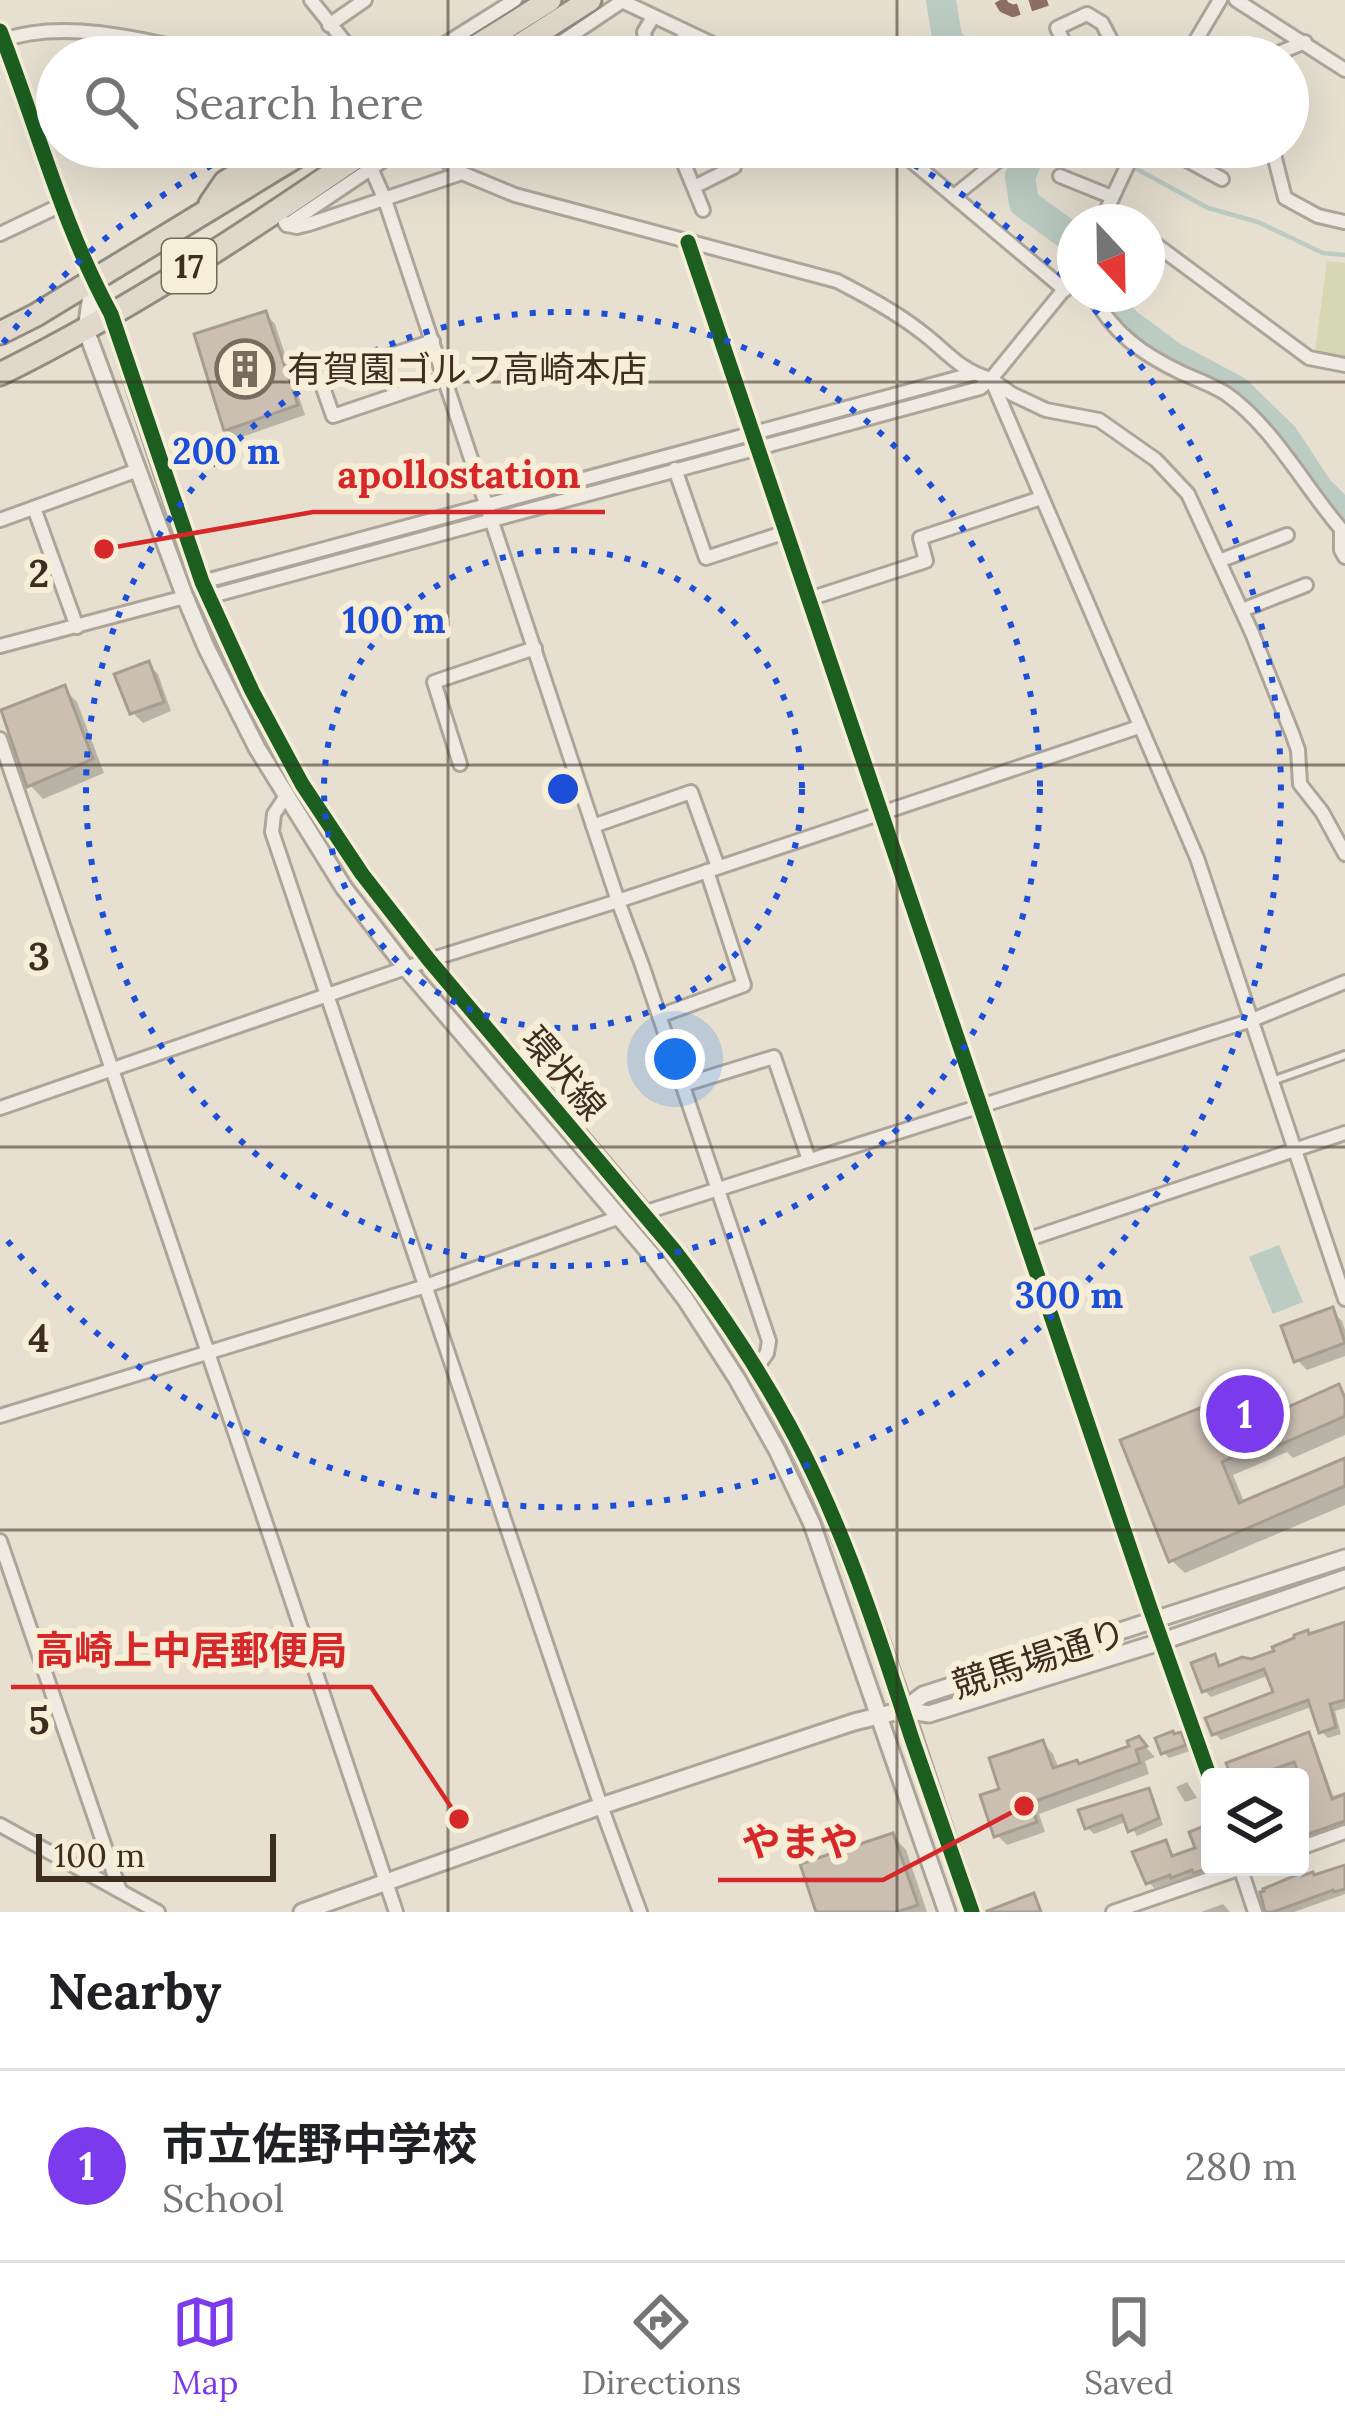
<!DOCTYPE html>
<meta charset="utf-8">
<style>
:root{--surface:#fff;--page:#f2f2f2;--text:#202124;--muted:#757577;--line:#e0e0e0;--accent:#7c3aed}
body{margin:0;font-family:Lora,"Noto Sans JP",serif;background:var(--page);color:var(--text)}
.controls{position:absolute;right:36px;bottom:36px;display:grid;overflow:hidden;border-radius:12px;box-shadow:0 12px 48px #0002}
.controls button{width:108px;height:108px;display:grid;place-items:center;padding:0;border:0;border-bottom:3px solid var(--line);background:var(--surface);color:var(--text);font:60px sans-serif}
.compass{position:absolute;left:1057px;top:204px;width:108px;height:108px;border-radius:50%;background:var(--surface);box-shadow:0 12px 48px #0002;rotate:158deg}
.scale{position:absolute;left:36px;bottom:30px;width:240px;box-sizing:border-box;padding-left:12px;border:6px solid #3d2e20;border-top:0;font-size:33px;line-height:42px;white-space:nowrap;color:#3d2e20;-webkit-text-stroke:9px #f7eed8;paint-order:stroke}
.you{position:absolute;left:675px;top:1059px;width:42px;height:42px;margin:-30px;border:9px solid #fff;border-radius:50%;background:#1a73e8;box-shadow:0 0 0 18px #1a73e833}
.badge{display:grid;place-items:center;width:78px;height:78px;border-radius:50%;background:var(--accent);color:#fff;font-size:39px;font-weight:700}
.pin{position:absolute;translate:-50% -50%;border:6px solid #fff;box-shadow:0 3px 12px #0006}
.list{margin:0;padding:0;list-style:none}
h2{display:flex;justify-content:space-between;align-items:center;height:156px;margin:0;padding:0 48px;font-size:51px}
h2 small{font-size:39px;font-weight:400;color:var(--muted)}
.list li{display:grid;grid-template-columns:78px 1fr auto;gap:36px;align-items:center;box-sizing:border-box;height:192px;padding:0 48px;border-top:3px solid var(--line)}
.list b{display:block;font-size:45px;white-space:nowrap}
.list p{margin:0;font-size:39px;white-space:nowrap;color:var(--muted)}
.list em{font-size:39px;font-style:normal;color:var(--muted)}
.icon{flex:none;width:66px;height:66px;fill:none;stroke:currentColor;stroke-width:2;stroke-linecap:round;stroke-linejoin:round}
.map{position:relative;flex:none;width:1345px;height:1912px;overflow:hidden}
.search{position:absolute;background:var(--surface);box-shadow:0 12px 48px #0002;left:36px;right:36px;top:36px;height:132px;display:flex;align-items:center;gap:30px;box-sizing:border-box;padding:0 42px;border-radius:66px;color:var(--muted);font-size:45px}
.sheet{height:348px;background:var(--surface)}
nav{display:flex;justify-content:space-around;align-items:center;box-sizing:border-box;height:168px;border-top:3px solid var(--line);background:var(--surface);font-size:33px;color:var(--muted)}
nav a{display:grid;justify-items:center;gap:6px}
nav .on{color:var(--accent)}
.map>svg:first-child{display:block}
</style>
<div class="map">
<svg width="1345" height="1912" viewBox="0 0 1345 1912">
<rect width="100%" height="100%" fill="#e7e0d1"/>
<!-- green -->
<polygon fill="#d6d7b3" points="1327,261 1345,263 1345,356 1315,351"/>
<!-- water -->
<polygon fill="#bcccc2" points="1279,1245 1303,1302 1273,1314 1249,1257"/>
<!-- shadow -->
<g fill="#0003">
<polygon points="265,314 275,324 305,415 236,439 226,429"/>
<polygon points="148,664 158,674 171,711 143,723 133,713"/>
<polygon points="64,689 77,702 104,773 43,799 30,785"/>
<polygon points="1332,1311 1342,1321 1345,1330 1345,1356 1307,1370 1297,1360"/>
<polygon points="1338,1387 1345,1394 1345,1435 1293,1458 1287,1452 1233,1475 1245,1504 1345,1461 1345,1505 1185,1573 1171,1560 1199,1412 1213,1425 1219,1441"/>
<polygon points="1345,1625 1345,1708 1335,1711 1341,1734 1328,1738 1322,1732 1314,1706 1221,1740 1215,1734 1277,1694 1270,1675 1211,1697 1204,1690 1214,1658 1222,1668 1251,1663"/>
<polygon points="1180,1735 1186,1741 1190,1751 1169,1758 1163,1752"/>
<polygon points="1308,1736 1314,1742 1333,1796 1345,1792 1345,1828 1300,1843 1300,1777 1233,1777"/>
<polygon points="1138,1739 1155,1757 1145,1761 1149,1774 1039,1814 1045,1832 1007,1845 997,1835 1003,1790 1043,1743 1053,1754 1059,1769 1081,1767 1132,1747"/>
<polygon points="1187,1782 1197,1798 1185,1802 1176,1787"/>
<polygon points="1148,1792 1154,1798 1163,1825 1137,1836 1128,1821 1094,1834 1088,1828"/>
<polygon points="1206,1829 1210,1831 1210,1867 1230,1867 1154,1888 1149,1882 1165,1843 1174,1858 1199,1849"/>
<polygon points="893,1836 906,1850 927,1912 819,1912"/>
<polygon points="1345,1869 1345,1894 1294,1912 1267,1912 1315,1878"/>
<polygon points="1223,1904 1230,1912 1201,1912"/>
</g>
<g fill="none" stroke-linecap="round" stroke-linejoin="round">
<!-- stream -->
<g stroke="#bcccc2" stroke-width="4.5">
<polyline points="1086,147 1116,159"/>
<polyline points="1137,169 1208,208 1258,222 1323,253 1345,255"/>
</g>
<!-- river -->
<g stroke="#bcccc2" stroke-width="30">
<polyline points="941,0 947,37 960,57"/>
<polyline points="1034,147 1020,176 1024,203 1075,240"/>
<polyline points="1106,294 1112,307 1127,323 1173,357 1237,391 1284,437 1318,489 1345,516"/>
</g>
</g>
<!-- building -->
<g fill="#cbbfb2" stroke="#a89c90" stroke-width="3">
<polygon points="266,311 298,405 224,431 194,334"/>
<polygon points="149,661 164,702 130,714 114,674"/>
<polygon points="65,685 93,759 27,787 1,710"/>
<polygon points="1333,1307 1345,1343 1294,1362 1281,1326"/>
<polygon points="1339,1384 1345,1398 1345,1416 1277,1446 1274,1439 1222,1462 1239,1503 1345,1458 1345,1486 1169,1562 1120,1440 1200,1408 1213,1441"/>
<polygon points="1345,1622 1345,1700 1330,1704 1336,1727 1319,1733 1308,1700 1212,1735 1205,1718 1273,1692 1264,1669 1202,1692 1191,1663 1215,1654 1219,1666 1242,1657 1251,1659 1274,1651 1272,1647 1294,1638 1294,1635 1308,1630 1309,1634"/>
<polygon points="1173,1731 1174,1734 1181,1732 1186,1745 1161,1754 1155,1738"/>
<polygon points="1309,1732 1332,1799 1345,1794 1345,1821 1300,1837 1300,1777 1294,1762 1251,1777 1231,1777 1226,1763"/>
<polygon points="1139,1736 1147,1746 1136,1750 1140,1763 1030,1803 1037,1822 994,1837 980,1795 999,1789 989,1758 1043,1740 1053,1768 1077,1760 1079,1764 1129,1746 1127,1741"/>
<polygon points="1149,1788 1159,1818 1128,1832 1122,1815 1085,1829 1078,1810"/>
<polygon points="1207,1825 1210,1832 1210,1868 1193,1873 1192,1870 1171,1878 1170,1875 1146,1884 1132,1852 1166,1840 1172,1856 1195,1848 1189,1832"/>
<polygon points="893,1833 918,1905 897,1912 816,1912 800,1864"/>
<polygon points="1345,1865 1345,1889 1334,1892 1333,1890 1273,1912 1265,1912 1260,1892 1264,1891 1263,1889 1301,1873 1302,1876 1313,1872 1314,1875"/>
<polygon points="1034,1893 1041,1912 987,1912 987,1911"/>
</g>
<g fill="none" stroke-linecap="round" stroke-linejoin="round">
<defs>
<polyline id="service" points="1275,1080 1345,1055"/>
<g id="minor">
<polyline points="311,0 357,57"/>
<polyline points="1236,0 1345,70"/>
<polyline points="622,1 740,57"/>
<polyline points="329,25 365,0"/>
<polyline points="0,31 61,205 93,281"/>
<polyline points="685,33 682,45 687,57"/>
<path d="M1 41C65 17 153 42 218 57"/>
<polyline points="424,57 515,0"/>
<polyline points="539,57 624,0"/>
<polyline points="648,57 644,32 653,17"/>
<polyline points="1071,57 1057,28 1087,14 1102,23 1120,57"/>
<polyline points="1186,57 1220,0"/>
<polyline points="1269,57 1305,42"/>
<path d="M428 147 462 173 515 195 837 281C866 296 894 311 920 331 945 349 959 371 991 379L1197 858 1345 1299"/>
<polyline points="677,147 703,210"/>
<polyline points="895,147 1065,290"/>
<polyline points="1163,147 1222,179"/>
<polyline points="1272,147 1285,198 1318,216 1344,222"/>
<polyline points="371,168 385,200 618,901 642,965 769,1341 767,1353 756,1369"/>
<polyline points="1060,176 1112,197"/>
<polyline points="694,187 734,167 726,147"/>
<polyline points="954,196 1000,159 990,147"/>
<polyline points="1108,209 1126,222"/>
<polyline points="1101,222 1136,147"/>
<polyline points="285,223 287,225 403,147"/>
<polyline points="287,225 297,227 309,224 462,173"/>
<polyline points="0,234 61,205"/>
<polyline points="1147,238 1309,358 1345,365"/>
<polyline points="688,242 1150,1608 1210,1778"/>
<path d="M1092 294C1113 333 1142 354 1182 373 1196 379 1212 385 1225 393 1272 425 1304 486 1341 529V550L1345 557"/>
<polyline points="433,341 320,379 333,416 443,379"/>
<polyline points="992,380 1012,394 1046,410 1099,420 1156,460 1188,494 1252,633 1292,733 1298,750 1300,784 1322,812 1345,854"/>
<polyline points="675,469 706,558 786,532"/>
<polyline points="34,508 77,627"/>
<polyline points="0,520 138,470"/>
<polyline points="1219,561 1287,535"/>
<polyline points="202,582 972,374"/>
<polyline points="208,597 980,388 991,379 1075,276"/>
<polyline points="809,599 926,561 920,538 1041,498"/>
<polyline points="1242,610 1306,585"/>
<polyline points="0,646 185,597"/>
<path d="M0 739C130 1131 267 1520 396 1912"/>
<polyline points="460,764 434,682 535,648"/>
<polyline points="286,796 274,814 272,832 601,1806 640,1912"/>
<polyline points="593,826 691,792 718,867"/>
<polyline points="659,1016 744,985 707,871"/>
<polyline points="683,1085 774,1057 809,1160"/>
<polyline points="0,1108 429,960 618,901 1139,727"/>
<polyline points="643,1213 1252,1020 1345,982"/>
<polyline points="1026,1240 1345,1133"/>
<polyline points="0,1416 426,1286 620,1217"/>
<polyline points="0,1541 120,1891"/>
<polyline points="0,1825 158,1912"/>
<polyline points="1300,1848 1345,1832"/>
<polyline points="1240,1867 1255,1912"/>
<polyline points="1113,1912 1244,1867"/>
</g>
<g id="tertiary">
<path d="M93 281 111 314C141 404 168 496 202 585 242 687 298 786 363 875 488 1046 648 1191 758 1373 857 1536 910 1732 972 1912"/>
<polyline points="93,281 86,330 185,597 206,647 257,748 344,888 406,968 655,1259 686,1300 737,1379 777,1450 812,1524 947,1912"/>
<polyline points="903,1710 929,1714 1163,1641 1345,1578"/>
<polyline points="302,1912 601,1806 854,1722 903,1710 923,1695 1345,1558"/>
</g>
<g id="trunk">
<polyline points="459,57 550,0"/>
<polyline points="501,57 590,0"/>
<polyline points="210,204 225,182 283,147"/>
<polyline points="0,333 36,315 312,147"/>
<path d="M0 374C130 310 252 229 371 147"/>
</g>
</defs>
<!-- service casing -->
<use href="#service" stroke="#ada599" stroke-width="12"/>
<!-- minor casing -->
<use href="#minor" stroke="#ada599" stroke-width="18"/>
<!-- tertiary casing -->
<use href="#tertiary" stroke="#ada599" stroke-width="21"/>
<!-- trunk casing -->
<use href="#trunk" stroke="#928b80" stroke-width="27"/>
<!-- service -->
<use href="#service" stroke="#efebe3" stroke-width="6"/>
<!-- minor -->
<use href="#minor" stroke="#efebe3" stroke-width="12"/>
<!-- tertiary -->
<use href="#tertiary" stroke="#efebe3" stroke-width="15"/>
<!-- trunk -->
<use href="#trunk" stroke="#e0d9cb" stroke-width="21"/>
<!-- quiet -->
<polyline stroke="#8d6e63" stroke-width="12" stroke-dasharray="24 12" stroke-linecap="butt" points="1000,0 1004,7 1013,11 1047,0"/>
<defs>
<g id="cycleway">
<path d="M0 31C37 126 62 224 111 314L202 582 252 691 302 784 362 874 429 960 674 1250C729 1322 780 1400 818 1483 856 1565 884 1653 912 1739 932 1797 952 1854 972 1912"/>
<polyline points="688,242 1150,1608 1210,1778"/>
</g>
</defs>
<!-- cycleway casing -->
<use href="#cycleway" stroke="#f7eed8" stroke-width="22"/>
<!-- cycleway -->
<use href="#cycleway" stroke="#1b5e20" stroke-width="15"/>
</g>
<!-- grid -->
<path fill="none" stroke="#3d2e20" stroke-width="3" stroke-opacity="0.55" d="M448 0V57M897 0V57M448 147V1912M897 147V1912M0 382H1345M0 765H1345M0 1147H1345M0 1530H1345"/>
<!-- distance rings -->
<g fill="none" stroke="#1d4ed8" stroke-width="6" stroke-dasharray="6 12">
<circle cx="563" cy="789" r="239"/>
<circle cx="563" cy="789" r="477"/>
<path d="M3 343A716 716 0 0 1 244 148M882 148A716 716 0 0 1 1074 287M1082 296A716 716 0 1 1 3 1235"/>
</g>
<!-- icons -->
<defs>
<symbol id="building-ring" viewBox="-11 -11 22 22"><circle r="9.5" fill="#f7eed8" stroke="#786c5e" stroke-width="1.5"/><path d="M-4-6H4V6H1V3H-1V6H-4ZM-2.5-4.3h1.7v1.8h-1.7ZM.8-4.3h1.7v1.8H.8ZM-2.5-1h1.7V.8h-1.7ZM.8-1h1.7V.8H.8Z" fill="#786c5e"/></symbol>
</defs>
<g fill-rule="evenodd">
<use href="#building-ring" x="212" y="336" width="66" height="66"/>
</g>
<g text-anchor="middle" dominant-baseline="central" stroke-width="12" stroke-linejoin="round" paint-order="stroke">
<!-- shield labels -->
<rect fill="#f7eed8" stroke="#756857" stroke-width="3" x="162" y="239" width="54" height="54" rx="9"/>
<g font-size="33" font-weight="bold" fill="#3d2e20">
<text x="189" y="266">17</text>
</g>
<!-- poi labels -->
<g font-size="36" fill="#3d2e20" stroke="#f7eed8" text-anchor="start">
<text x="287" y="369">有賀園ゴルフ高崎本店</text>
</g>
<!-- street labels -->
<g font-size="36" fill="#3d2e20" stroke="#f7eed8">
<text transform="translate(564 1073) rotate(50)">環状線</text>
<text transform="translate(1039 1658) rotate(-18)">競馬場通り</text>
</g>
</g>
<g font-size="39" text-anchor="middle" font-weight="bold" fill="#3d2e20" stroke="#f7eed8" stroke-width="12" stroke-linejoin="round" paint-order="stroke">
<text x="39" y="587">2</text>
<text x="39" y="970">3</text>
<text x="39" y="1352">4</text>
<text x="39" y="1734">5</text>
</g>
<circle cx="563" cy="789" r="18" fill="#1d4ed8" stroke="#f7eed8" stroke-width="6"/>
<g font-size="36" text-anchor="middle" font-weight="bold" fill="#1d4ed8" stroke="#f7eed8" stroke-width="12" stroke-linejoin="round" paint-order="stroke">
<text x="226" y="464">200 m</text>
<text x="394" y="633">100 m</text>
<text x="1069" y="1308">300 m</text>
</g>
<!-- callouts -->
<path fill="none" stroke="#d62828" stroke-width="4.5" d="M104 549L313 512H605M459 1819L371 1687H11M1024 1806L883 1880H718"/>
<g fill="#d62828" stroke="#f7eed8" stroke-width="4.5">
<circle cx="104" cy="549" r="12"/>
<circle cx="459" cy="1819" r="12"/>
<circle cx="1024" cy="1806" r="12"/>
</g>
<g font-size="39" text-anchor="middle" font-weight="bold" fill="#d62828" stroke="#f7eed8" stroke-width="12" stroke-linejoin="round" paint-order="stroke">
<text x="459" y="488">apollostation</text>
<text x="191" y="1664">高崎上中居郵便局</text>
<text x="800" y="1856">やまや</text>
</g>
</svg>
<div class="controls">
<button><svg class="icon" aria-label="layers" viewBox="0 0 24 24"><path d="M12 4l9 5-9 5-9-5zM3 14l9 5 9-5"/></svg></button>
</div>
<svg class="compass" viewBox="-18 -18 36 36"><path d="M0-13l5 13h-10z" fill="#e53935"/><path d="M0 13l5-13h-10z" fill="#757577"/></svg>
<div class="scale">100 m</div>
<div class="you"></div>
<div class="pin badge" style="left:1245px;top:1414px">1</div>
<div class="search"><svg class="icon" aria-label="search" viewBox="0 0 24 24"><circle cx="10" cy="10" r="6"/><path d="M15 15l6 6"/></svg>Search here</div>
</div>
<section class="sheet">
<h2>Nearby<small></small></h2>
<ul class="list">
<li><span class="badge">1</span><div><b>市立佐野中学校</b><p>School</p></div><em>280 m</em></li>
</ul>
</section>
<nav>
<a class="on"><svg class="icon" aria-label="map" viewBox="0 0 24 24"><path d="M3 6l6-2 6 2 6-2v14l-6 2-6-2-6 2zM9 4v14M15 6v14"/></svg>Map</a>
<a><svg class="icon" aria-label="directions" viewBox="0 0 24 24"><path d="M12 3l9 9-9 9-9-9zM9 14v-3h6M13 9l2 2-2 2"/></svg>Directions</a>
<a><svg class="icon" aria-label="saved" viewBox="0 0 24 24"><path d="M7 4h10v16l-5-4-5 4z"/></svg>Saved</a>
</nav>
